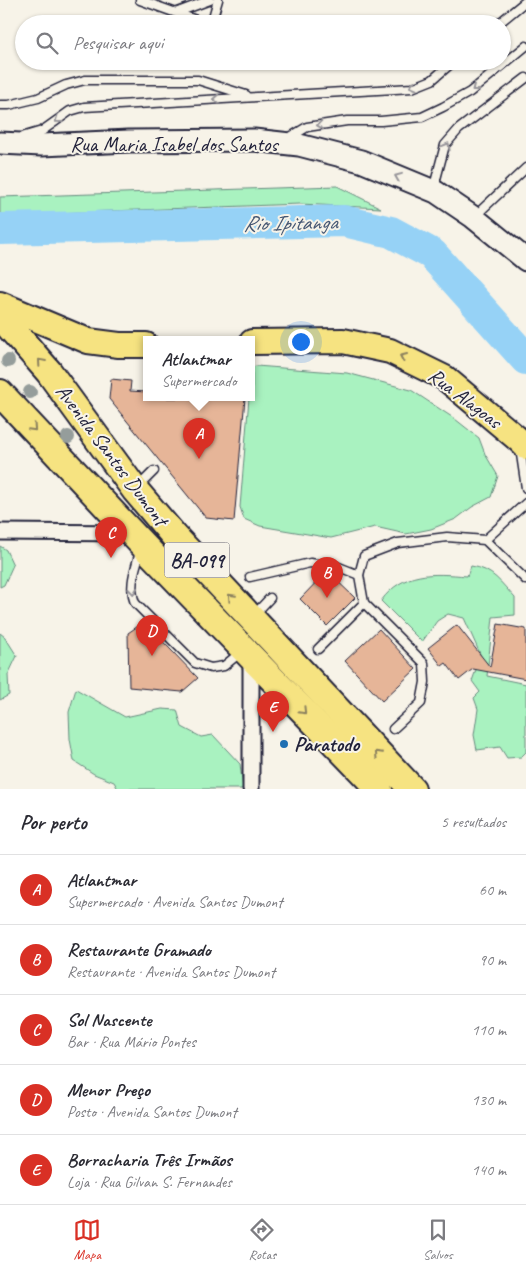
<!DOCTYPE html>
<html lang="pt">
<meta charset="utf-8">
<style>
:root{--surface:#fff;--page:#f7f7f7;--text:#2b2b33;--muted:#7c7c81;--line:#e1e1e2;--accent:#d93025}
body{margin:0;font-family:Caveat,sans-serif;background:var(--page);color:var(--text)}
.you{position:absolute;left:300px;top:341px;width:18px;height:18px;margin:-12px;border:4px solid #fff;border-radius:50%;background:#1a73e8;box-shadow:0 0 0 8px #1a73e833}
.badge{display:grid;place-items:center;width:32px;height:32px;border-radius:50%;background:var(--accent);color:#fff;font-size:16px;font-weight:700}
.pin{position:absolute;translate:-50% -41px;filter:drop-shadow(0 1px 2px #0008)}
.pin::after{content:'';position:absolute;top:26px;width:18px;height:15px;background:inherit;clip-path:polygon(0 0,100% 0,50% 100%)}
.popup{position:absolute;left:143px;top:336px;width:112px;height:65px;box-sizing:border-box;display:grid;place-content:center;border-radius:0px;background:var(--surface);filter:drop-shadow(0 1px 4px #0005);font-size:16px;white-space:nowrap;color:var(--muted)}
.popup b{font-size:19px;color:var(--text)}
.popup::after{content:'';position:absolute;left:50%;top:100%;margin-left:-10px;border:10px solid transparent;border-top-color:var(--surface)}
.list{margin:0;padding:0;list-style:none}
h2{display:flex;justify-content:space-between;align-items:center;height:65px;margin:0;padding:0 20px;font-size:21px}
h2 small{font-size:16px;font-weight:400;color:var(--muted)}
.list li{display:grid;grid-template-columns:32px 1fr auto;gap:15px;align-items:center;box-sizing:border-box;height:70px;padding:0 20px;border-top:1px solid var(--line)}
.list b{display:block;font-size:19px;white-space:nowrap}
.list p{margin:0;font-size:16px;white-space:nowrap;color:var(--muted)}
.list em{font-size:16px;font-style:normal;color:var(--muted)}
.icon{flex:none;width:28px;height:28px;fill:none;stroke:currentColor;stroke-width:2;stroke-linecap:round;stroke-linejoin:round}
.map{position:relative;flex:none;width:526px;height:789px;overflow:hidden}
.search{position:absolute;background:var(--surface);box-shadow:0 1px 4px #0004;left:15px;right:15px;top:15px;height:55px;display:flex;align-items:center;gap:12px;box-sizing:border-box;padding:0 18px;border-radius:28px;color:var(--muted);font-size:19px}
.sheet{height:415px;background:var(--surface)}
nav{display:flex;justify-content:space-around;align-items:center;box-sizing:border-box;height:70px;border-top:1px solid var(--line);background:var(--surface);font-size:14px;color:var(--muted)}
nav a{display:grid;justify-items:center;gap:2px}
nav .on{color:var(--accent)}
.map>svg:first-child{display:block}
</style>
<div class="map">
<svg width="526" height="789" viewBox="0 0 526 789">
<rect width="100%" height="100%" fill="#f7f3e8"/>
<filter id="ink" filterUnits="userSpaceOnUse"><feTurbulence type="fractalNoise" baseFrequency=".02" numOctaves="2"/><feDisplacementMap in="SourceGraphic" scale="10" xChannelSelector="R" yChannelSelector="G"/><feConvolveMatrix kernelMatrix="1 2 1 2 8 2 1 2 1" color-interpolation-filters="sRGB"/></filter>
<g filter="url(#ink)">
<!-- green -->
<g fill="#a9f2c0" stroke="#668a7e">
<polygon points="337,186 381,208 300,204 0,215 0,197"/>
<polygon points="256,366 347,373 411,390 455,419 479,438 485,454 498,476 491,497 472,507 456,519 431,529 406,534 375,527 331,538 260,526 244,519 240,507 249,398 252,398 252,367"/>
<polygon points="0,546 6,550 13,565 4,585 0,587"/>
<path d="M471 566C493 569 501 583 515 598V615L493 617 487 676 526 684V752L521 757 507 758 500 747 477 750 474 735 478 709 474 698 480 692 472 681 481 656 464 618 448 614 437 621 422 642 381 601C403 571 432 573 467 576Z"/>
<polygon points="0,633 5,637 17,656 8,675 9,695 0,700"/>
<polygon points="76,689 125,717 162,709 177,710 182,727 201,737 213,735 240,764 243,789 118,789 114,782 94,774 74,761 70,739 69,712"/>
</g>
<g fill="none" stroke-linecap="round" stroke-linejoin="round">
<!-- river -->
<polyline stroke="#96d2f6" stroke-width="32" points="0,229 344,221 391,232 432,254 526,359"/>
</g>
<!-- building -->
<g fill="#e6b598" stroke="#22223b">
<polygon points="111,379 131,381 130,391 146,392 146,398 245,398 234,521 206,518 109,399"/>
<polygon points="327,571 355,598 327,626 300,599"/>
<polygon points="144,622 198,678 182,692 129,687 128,633"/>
<polygon points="498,624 526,629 526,679 473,669 459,680 446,663 442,666 428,648 457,625 490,667"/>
<polygon points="379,629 416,669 382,701 345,661"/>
</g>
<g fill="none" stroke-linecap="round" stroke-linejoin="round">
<defs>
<g id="lane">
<polyline points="140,0 207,24"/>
<polyline points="178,12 210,0"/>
<polyline points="211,24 218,0"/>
<polyline points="498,24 526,1"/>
<polyline points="326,61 339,65"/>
<polyline points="0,105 9,105 38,98 66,85 85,80 198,80 246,95"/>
<polyline points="25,136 42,131 70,111 84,107 412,88 432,80 454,61"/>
<polyline points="287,139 307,127 347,121 381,121 422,117 443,107 470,92 526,46"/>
<polyline points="436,190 436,179 445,145 459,129 526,78"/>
<polyline points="475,216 526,168"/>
<polyline points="520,448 526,488"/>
<polyline points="138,487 154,471"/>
<polyline points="485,540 526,503"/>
<path d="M140 551C136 568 128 585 135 603L195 663 211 668 224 666 241 652"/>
<polyline points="250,577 310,563 339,567 359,575"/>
<polyline points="254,615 270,598"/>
<polyline points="318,649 364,603"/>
<polyline points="393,729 421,703 425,682 424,663 364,603 359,575 364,556 398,543 447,537 485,540 526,580"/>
</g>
<g id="street">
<polyline points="0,532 132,533"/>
<polyline points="251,789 251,658"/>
</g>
<polyline id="secondary" points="0,143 42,145 129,141 254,140 299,145 361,161 436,192 473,217 526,260"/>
<g id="primary">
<polyline points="0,304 88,341 119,345 146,345"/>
<polyline points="252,342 343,341 390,351 445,378 519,440 526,447"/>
</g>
<g id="highway">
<polyline points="0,316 49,372 135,490 175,537 412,789"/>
<polyline points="0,393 142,544 379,789"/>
</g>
</defs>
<!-- lane casing -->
<use href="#lane" stroke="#22223b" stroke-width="11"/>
<!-- street casing -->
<use href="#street" stroke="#22223b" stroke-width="19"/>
<!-- secondary casing -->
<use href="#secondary" stroke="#22223b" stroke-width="25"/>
<!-- primary casing -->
<use href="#primary" stroke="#22223b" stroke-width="28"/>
<!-- highway casing -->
<use href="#highway" stroke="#22223b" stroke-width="30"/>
<!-- lane -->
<use href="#lane" stroke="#f7f3e8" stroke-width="8"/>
<!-- street -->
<use href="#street" stroke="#f7f3e8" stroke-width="15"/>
<!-- secondary -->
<use href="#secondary" stroke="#f7f3e8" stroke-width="21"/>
<!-- primary -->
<use href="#primary" stroke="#f6e381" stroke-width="24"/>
<!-- highway -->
<use href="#highway" stroke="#f6e381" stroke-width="26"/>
</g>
<!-- trees -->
<g fill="#959d9b">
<circle cx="8" cy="361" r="7"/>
<circle cx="30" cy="392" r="7"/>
<circle cx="68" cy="437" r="7"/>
</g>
<!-- one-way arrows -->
<defs><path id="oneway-chevron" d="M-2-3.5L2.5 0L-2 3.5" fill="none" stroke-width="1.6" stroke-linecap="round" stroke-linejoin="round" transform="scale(1.25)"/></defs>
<g stroke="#97959a">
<use href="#oneway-chevron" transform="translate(413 86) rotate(165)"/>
<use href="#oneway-chevron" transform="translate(475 88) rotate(142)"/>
<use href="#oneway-chevron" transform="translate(216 99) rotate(177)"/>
<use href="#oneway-chevron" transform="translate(58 120) rotate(144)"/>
<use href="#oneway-chevron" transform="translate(320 125) rotate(173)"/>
<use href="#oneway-chevron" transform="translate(447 146) rotate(-61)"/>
<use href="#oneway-chevron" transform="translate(398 177) rotate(-158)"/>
<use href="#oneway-chevron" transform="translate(133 591) rotate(83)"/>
</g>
<g stroke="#8c825e">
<use href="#oneway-chevron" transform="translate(403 357) rotate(-156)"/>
<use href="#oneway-chevron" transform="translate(41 362) rotate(-131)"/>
<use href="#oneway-chevron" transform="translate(33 428) rotate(47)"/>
<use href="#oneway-chevron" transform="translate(231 597) rotate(-133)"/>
<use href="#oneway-chevron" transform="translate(303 711) rotate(46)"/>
<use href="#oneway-chevron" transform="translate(378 754) rotate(-133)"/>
</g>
</g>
<!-- markers -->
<circle fill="#1f6fb2" stroke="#f7f3e8" stroke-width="2" cx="284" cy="744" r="5"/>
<g text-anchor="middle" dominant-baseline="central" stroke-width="4" stroke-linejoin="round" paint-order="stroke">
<!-- shield labels -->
<rect fill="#f7f3e8" stroke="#62616f" stroke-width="1" x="164.5" y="542.5" width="65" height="35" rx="4"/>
<g font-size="20" font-weight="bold" fill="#22223b">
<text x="197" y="560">BA-099</text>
</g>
<!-- street labels -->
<g font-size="21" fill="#22223b" stroke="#f7f3e8">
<text x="174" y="144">Rua Maria Isabel dos Santos</text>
<text transform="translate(465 398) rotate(37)">Rua Alagoas</text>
<text transform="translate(112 455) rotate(53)">Avenida Santos Dumont</text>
</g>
<!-- poi labels -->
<g font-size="21" font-weight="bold" fill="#22223b" stroke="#f7f3e8" text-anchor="start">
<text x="294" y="744">Paratodo</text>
</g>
<!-- water labels -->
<g font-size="22" font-style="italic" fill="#455773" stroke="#f7f3e8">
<text transform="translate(290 223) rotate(-1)">Rio Ipitanga</text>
</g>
</g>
</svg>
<div class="you"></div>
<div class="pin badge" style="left:199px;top:459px">A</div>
<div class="popup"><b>Atlantmar</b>Supermercado</div>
<div class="pin badge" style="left:327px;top:598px">B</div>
<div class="pin badge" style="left:111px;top:558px">C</div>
<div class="pin badge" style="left:152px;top:656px">D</div>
<div class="pin badge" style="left:273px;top:732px">E</div>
<div class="search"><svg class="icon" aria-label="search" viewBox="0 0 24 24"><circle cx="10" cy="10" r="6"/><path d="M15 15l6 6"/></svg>Pesquisar aqui</div>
</div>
<section class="sheet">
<h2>Por perto<small>5 resultados</small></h2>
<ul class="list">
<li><span class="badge">A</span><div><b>Atlantmar</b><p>Supermercado · Avenida Santos Dumont</p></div><em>60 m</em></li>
<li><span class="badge">B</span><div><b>Restaurante Gramado</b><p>Restaurante · Avenida Santos Dumont</p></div><em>90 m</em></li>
<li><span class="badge">C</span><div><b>Sol Nascente</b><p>Bar · Rua Mário Pontes</p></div><em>110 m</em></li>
<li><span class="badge">D</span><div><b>Menor Preço</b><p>Posto · Avenida Santos Dumont</p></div><em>130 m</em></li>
<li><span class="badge">E</span><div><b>Borracharia Três Irmãos</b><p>Loja · Rua Gilvan S. Fernandes</p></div><em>140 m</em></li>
</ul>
</section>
<nav>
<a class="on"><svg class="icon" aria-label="map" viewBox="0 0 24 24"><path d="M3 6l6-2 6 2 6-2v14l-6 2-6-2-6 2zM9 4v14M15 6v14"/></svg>Mapa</a>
<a><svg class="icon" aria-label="directions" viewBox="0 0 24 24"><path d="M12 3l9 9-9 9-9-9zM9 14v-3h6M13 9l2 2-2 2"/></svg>Rotas</a>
<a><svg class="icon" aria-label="saved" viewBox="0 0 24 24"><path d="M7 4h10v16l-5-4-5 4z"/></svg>Salvos</a>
</nav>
